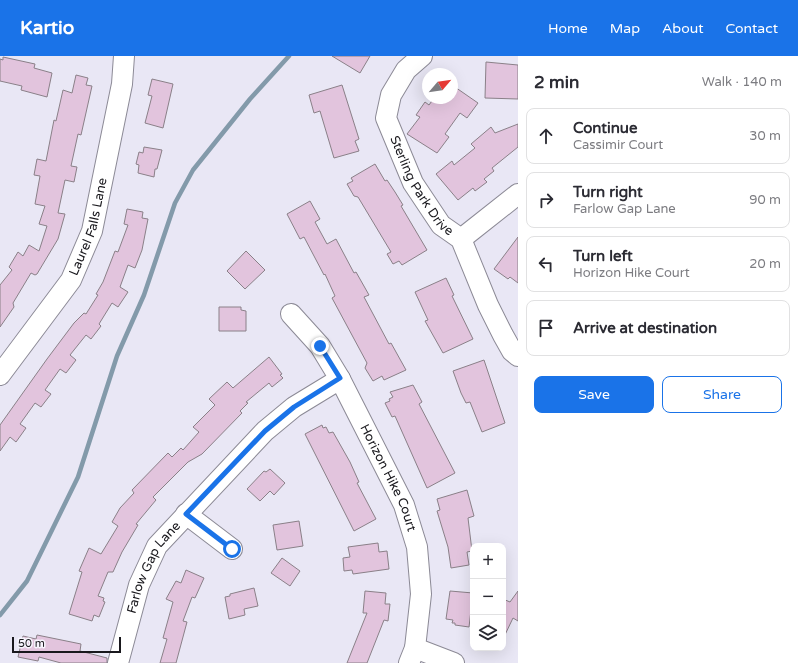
<!DOCTYPE html>
<meta charset="utf-8">
<style>
:root{--surface:#fff;--page:#f7f7f7;--text:#2b2b33;--muted:#7c7c81;--line:#e1e1e2;--accent:#1a73e8}
body{margin:0;font-family:"Varela Round",sans-serif;background:var(--page);color:var(--text)}
.controls{position:absolute;right:12px;bottom:12px;display:grid;overflow:hidden;border-radius:8px;box-shadow:0 4px 16px #0002}
.controls button{width:36px;height:36px;display:grid;place-items:center;padding:0;border:0;border-bottom:1px solid var(--line);background:var(--surface);color:var(--text);font:20px sans-serif}
.compass{position:absolute;left:422px;top:12px;width:36px;height:36px;border-radius:50%;background:var(--surface);box-shadow:0 4px 16px #0002;rotate:61deg}
.scale{position:absolute;left:12px;bottom:10px;width:109px;box-sizing:border-box;padding-left:4px;border:2px solid #19181d;border-top:0;font-size:11px;line-height:14px;white-space:nowrap;color:#19181d;-webkit-text-stroke:3px #f7f5fd;paint-order:stroke}
.stop{position:absolute;width:12px;height:12px;margin:-9px;border:3px solid #1a73e8;border-radius:50%;background:#fff}
.stop.end{background:#1a73e8;border-color:#fff;box-shadow:0 1px 4px #0008}
.list{margin:0;padding:0;list-style:none}
h2{display:flex;justify-content:space-between;align-items:center;height:52px;margin:0;padding:0 16px;font-size:17px}
h2 small{font-size:13px;font-weight:400;color:var(--muted)}
.list li{display:grid;grid-template-columns:26px 1fr auto;gap:12px;align-items:center;box-sizing:border-box;height:56px;margin:0 8px 8px;padding:0 8px;border:1px solid var(--line);border-radius:8px}
.list b{display:block;font-size:15px;white-space:nowrap}
.list p{margin:0;font-size:13px;white-space:nowrap;color:var(--muted)}
.list em{font-size:13px;font-style:normal;color:var(--muted)}
.actions{display:flex;gap:8px;padding:12px 16px}
.actions a{flex:1;padding:9px 0;border:1px solid var(--accent);border-radius:8px;text-align:center;font-size:14px;color:var(--accent)}
.actions .main{background:var(--accent);color:#fff}
.icon{flex:none;width:22px;height:22px;fill:none;stroke:currentColor;stroke-width:2;stroke-linecap:round;stroke-linejoin:round}
.map{position:relative;flex:none;width:518px;height:607px;overflow:hidden}
header{display:flex;align-items:center;gap:24px;box-sizing:border-box;height:56px;padding:0 20px;background:var(--accent);color:#fff}
header strong{font-size:19px}
nav{display:flex;gap:22px;margin-inline-start:auto;font-size:14px}
main{display:flex}
aside{flex:1;background:var(--surface)}
.map>svg:first-child{display:block}
</style>
<header>
<strong>Kartio</strong>
<nav><a>Home</a><a>Map</a><a>About</a><a>Contact</a></nav>
</header>
<main>
<div class="map">
<svg width="518" height="607" viewBox="0 0 518 607">
<rect width="100%" height="100%" fill="#e9e7f5"/>
<g fill="none" stroke-linecap="round" stroke-linejoin="round">
<!-- stream -->
<polyline stroke="#839aaa" stroke-width="4.5" points="0,559 27,525 78,421 117,300 144,239 175,147 193,114 250,43 289,0"/>
</g>
<!-- building -->
<g fill="#e2c4dd" stroke="#8a8088">
<polygon points="332,0 370,0 360,17"/>
<polygon points="3,1 35,8 34,12 52,17 47,41 21,34 22,30 0,25 0,3 3,4"/>
<polygon points="486,6 518,9 518,43 485,42"/>
<polygon points="76,19 88,22 86,29 92,30 81,79 78,78 71,110 77,111 74,126 65,124 58,157 65,158 58,183 37,218 35,219 31,217 13,247 14,251 0,271 0,229 12,214 9,211 18,196 23,200 29,189 39,195 47,170 39,168 45,150 35,148 40,120 34,119 37,103 46,105 54,64 56,65 63,34 72,37"/>
<polygon points="152,23 173,28 163,72 145,67 152,40 148,39"/>
<polygon points="342,29 359,83 355,85 359,95 334,102 320,55 314,57 309,39"/>
<polygon points="452,29 478,47 467,62 460,57 445,78 449,81 437,97 407,78 420,61 416,59 425,46 429,49 434,42 452,42"/>
<polygon points="518,68 518,91 492,112 494,115 484,123 487,126 475,135 473,132 458,144 436,118 452,105 454,109 475,92 471,88 491,71 495,77"/>
<polygon points="144,91 162,94 157,113 155,113 154,121 138,117 139,109 136,108 139,96 143,97"/>
<polygon points="375,108 385,125 387,124 395,136 403,149 401,150 427,194 402,209 399,205 393,208 387,198 391,196 358,141 354,140 347,128 353,125 351,122"/>
<polygon points="310,145 320,163 315,166 327,188 336,183 354,217 356,216 369,239 364,241 389,288 391,287 406,314 384,324 382,320 373,325 365,312 367,307 332,242 335,240 325,218 324,219 304,181 300,183 287,158"/>
<polygon points="127,153 143,156 142,162 148,163 142,194 135,212 128,209 120,231 128,236 118,251 112,247 99,268 101,270 91,283 86,279 70,299 76,304 66,317 60,313 45,334 51,338 41,351 35,347 20,368 26,372 16,386 10,381 0,395 0,369 47,303 74,267 84,257 86,258 98,239 96,238 103,226 115,195 118,196 128,169 124,168"/>
<polygon points="518,181 518,227 510,221 508,223 494,213"/>
<polygon points="246,195 265,214 245,233 227,215"/>
<polygon points="446,222 454,239 452,240 473,283 443,297 425,265 428,264 415,236"/>
<polygon points="219,251 241,251 241,254 246,255 246,275 219,275"/>
<polygon points="269,301 282,318 280,319 283,322 272,331 269,327 246,346 248,347 240,355 242,357 202,398 188,406 153,441 156,444 136,468 138,469 122,496 113,516 108,516 98,540 104,542 103,545 105,546 99,561 94,559 92,565 69,558 82,516 79,515 89,492 101,498 118,470 112,466 120,452 134,437 132,434 168,397 172,401 181,392 183,394 199,376 193,371 215,349 209,343 227,326 233,332"/>
<polygon points="484,304 505,367 482,376 470,346 466,347 461,337 453,315"/>
<polygon points="413,329 422,346 419,348 455,417 427,432 395,360 392,361 385,347 390,345 389,343 393,341 390,336"/>
<polygon points="322,369 323,372 326,371 329,377 333,376 350,406 359,426 357,427 376,463 354,475 305,378"/>
<polygon points="270,413 285,427 274,439 270,435 260,445 247,433 264,415 266,416"/>
<polygon points="467,434 474,460 468,462 472,495 467,496 469,509 451,512 448,491 437,455 440,454 437,443"/>
<polygon points="299,465 303,490 277,494 273,469"/>
<polygon points="378,487 379,496 387,495 389,513 353,518 352,514 344,515 343,502 350,501 348,491"/>
<polygon points="282,502 300,515 290,530 271,517"/>
<polygon points="186,514 204,522 195,542 192,541 183,565 187,566 176,607 160,607 167,583 163,582 173,546 166,543 176,525 181,527"/>
<polygon points="254,532 258,550 244,553 245,559 229,563 225,541 230,540 230,538"/>
<polygon points="365,535 386,537 385,548 390,548 388,565 384,564 367,607 347,607 367,557 363,557"/>
<polygon points="450,535 473,537 469,571 455,569 455,567 452,567 453,564 446,563"/>
<polygon points="518,535 518,565 513,562 503,583 503,543 510,546"/>
<polygon points="37,579 81,588 80,595 107,602 107,607 61,607 39,601 38,605 18,601 23,580 36,583"/>
</g>
<g fill="none" stroke-linecap="round" stroke-linejoin="round">
<defs>
<g id="minor">
<path id="s1" d="M422 0 406 14 391 39 386 62 413 127 441 169 461 183 488 249 503 279 512 295 518 300"/>
<polyline points="461,183 518,138"/>
<path id="s2" d="M291 258 320 290 340 323 404 449 417 491 421 538 415 592 409 607"/>
<path id="s3" d="M0 319 71 224 92 175 122 28 124 0"/>
<polyline points="186,458 232,493"/>
<polyline points="415,592 454,607"/>
<path id="s4" d="M118 607 139 529 157 490 265 375 294 351 340 323"/>
</g>
</defs>
<!-- minor casing -->
<use href="#minor" stroke="#8c8a96" stroke-width="22"/>
<!-- minor -->
<use href="#minor" stroke="#fff" stroke-width="20"/>
</g>
<g fill="none" stroke-linecap="round" stroke-linejoin="round">
<!-- route -->
<polyline stroke="#1a73e8" stroke-width="5" points="232,493 186,458 265,375 294,351 340,322 320,290"/>
</g>
<g text-anchor="middle" dominant-baseline="central" stroke-width="4" stroke-linejoin="round" paint-order="stroke">
<!-- street labels -->
<g font-size="13" fill="#19181d" stroke="#f7f5fd">
<text stroke="none"><textPath href="#s1" startOffset="151">Sterling Park Drive</textPath></text>
<text stroke="none"><textPath href="#s3" startOffset="175">Laurel Falls Lane</textPath></text>
<text stroke="none"><textPath href="#s2" startOffset="192">Horizon Hike Court</textPath></text>
<text stroke="none"><textPath href="#s4" startOffset="103">Farlow Gap Lane</textPath></text>
</g>
</g>
</svg>
<div class="controls">
<button>+</button>
<button>−</button>
<button><svg class="icon" aria-label="layers" viewBox="0 0 24 24"><path d="M12 4l9 5-9 5-9-5zM3 14l9 5 9-5"/></svg></button>
</div>
<svg class="compass" viewBox="-18 -18 36 36"><path d="M0-13l5 13h-10z" fill="#e53935"/><path d="M0 13l5-13h-10z" fill="#7c7c81"/></svg>
<div class="scale">50 m</div>
<div class="stop" style="left:232px;top:493px"></div>
<div class="stop end" style="left:320px;top:290px"></div>
</div>
<aside>
<h2>2 min<small>Walk · 140 m</small></h2>
<ul class="list">
<li><svg class="icon" aria-label="ahead" viewBox="0 0 24 24"><path d="M12 20V5M6 11l6-6 6 6"/></svg><div><b>Continue</b><p>Cassimir Court</p></div><em>30 m</em></li>
<li><svg class="icon" aria-label="right" viewBox="0 0 24 24"><path d="M7 20v-9h11M14 6l5 5-5 5"/></svg><div><b>Turn right</b><p>Farlow Gap Lane</p></div><em>90 m</em></li>
<li><svg class="icon" aria-label="left" viewBox="0 0 24 24"><path d="M17 20v-9H6M10 6l-5 5 5 5"/></svg><div><b>Turn left</b><p>Horizon Hike Court</p></div><em>20 m</em></li>
<li><svg class="icon" aria-label="arrive" viewBox="0 0 24 24"><path d="M6 21V4h12l-3 4 3 4H6"/></svg><div><b>Arrive at destination</b></div></li>
</ul>
<div class="actions"><a class="main">Save</a><a>Share</a></div>
</aside>
</main>
